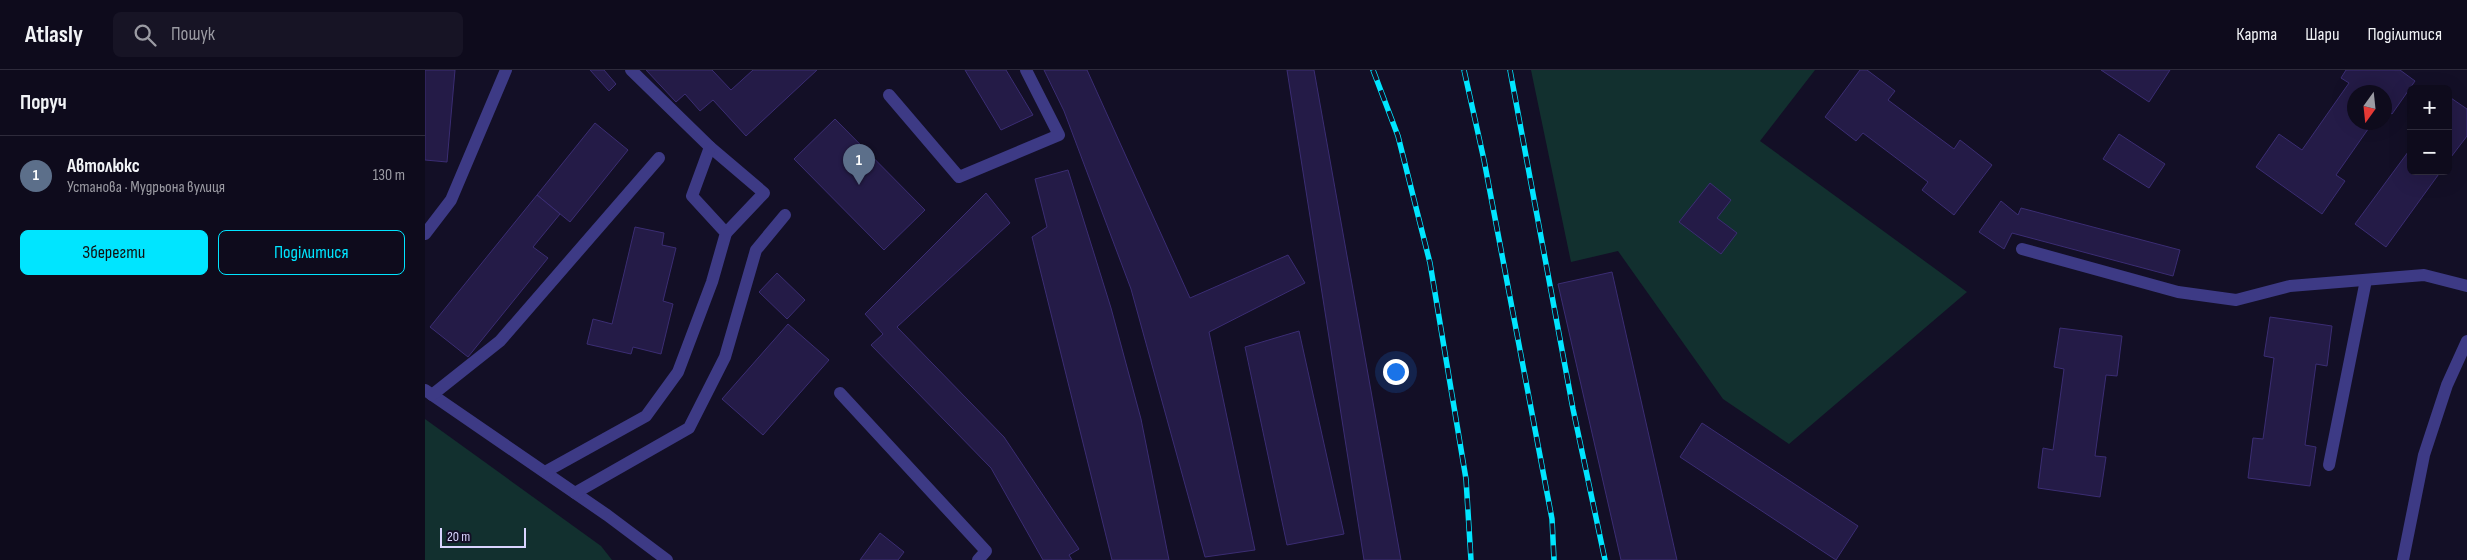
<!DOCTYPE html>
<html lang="uk">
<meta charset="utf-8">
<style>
:root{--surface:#0e0b1c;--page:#171425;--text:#f1f3f6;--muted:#9b9ba3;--line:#2e2b3b;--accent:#00e5ff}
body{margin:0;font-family:"Sofia Sans Condensed",sans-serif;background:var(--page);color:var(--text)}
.controls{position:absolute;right:15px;top:15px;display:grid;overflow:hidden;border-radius:8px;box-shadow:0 5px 20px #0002}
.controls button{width:45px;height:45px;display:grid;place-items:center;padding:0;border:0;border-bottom:1px solid var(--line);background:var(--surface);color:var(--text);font:25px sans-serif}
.compass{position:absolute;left:1922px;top:15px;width:45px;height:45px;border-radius:50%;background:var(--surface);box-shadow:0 5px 20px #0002;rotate:195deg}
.scale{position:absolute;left:15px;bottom:12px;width:86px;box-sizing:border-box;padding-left:5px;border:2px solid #d9d4ff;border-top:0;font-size:14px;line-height:18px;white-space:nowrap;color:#d9d4ff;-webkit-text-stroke:4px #130f26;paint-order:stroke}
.you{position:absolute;left:970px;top:301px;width:18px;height:18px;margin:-12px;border:4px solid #fff;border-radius:50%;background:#1a73e8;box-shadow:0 0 0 8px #1a73e833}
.badge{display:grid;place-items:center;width:32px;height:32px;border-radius:50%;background:var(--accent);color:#fff;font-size:16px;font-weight:700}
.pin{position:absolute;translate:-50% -41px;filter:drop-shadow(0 1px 2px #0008)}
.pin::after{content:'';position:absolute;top:26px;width:18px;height:15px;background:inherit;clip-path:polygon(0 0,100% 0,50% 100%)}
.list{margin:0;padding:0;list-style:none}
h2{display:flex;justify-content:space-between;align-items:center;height:65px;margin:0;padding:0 20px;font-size:21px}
h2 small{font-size:16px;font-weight:400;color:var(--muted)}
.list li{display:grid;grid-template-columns:32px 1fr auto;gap:15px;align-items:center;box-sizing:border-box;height:80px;padding:0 20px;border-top:1px solid var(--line)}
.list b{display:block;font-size:19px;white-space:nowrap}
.list p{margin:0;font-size:16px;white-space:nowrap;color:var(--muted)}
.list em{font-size:16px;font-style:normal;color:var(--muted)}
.actions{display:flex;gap:10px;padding:15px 20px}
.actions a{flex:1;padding:11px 0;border:1px solid var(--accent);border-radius:8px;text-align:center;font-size:18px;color:var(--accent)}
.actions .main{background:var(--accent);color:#111}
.icon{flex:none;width:28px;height:28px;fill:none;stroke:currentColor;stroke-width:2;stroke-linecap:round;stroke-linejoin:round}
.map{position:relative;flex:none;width:2042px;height:490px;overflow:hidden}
header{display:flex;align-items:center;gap:30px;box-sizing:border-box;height:70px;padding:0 25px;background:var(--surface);border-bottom:1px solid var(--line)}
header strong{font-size:24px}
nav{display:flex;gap:28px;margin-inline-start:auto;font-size:18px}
.search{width:350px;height:45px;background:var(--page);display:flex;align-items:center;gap:12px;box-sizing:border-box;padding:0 18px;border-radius:8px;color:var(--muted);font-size:19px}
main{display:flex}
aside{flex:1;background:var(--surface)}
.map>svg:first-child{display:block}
</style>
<header>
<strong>Atlasly</strong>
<div class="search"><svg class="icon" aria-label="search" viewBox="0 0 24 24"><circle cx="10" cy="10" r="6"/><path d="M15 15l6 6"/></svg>Пошук</div>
<nav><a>Карта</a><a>Шари</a><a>Поділитися</a></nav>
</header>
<main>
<aside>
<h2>Поруч<small></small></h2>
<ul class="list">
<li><span class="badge" style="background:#5c6f8a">1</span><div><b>Автолюкс</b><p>Установа · Мудрьона вулиця</p></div><em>130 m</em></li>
</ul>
<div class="actions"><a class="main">Зберегти</a><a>Поділитися</a></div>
</aside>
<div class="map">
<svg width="2042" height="490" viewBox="0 0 2042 490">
<rect width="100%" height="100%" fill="#130f26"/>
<!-- green -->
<g fill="#12302f">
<polygon points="1106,0 1390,0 1335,71 1542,222 1364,374 1298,329 1193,181 1146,192"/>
<polygon points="0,349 176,476 187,490 0,490"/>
</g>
<!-- building -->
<g fill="#241b47" stroke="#3b2d73">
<polygon points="0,0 30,0 22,92 0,90"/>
<polygon points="165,0 179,0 191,14 184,21"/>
<polygon points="221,0 287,0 306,20 328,0 392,0 321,66 288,30 275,41 260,24 251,32"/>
<polygon points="540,0 581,0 608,45 576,60"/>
<polygon points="619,0 662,0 765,228 863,185 880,213 784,262 830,480 780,487 706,219 639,41"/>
<polygon points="862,0 889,0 976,490 939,490"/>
<polygon points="1435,0 1442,0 1470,21 1463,30 1529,79 1535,70 1567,95 1529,145 1497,120 1503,112 1438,63 1431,71 1400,47"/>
<polygon points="1676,0 1745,0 1724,32"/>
<polygon points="1921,0 1975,0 1990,11 1967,44 1960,39 1960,22 1930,22 1930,52 1948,52 1911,105 1920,111 1897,144 1831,97 1854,64 1877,80 1924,13 1916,8"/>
<polygon points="2023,26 2042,39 2042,66 2023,91"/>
<polygon points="410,49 500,140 459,180 369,89"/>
<polygon points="170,53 203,80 145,152 112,125"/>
<polygon points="1694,64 1740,94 1724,118 1678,89"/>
<polygon points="1986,78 1986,101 2016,101 1961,177 1930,154"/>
<polygon points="643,100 686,238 716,349 744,490 687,490 607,167 622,157 610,109"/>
<polygon points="1285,113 1306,130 1292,148 1312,163 1296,184 1254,152"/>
<polygon points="561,123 585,153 472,257 579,367 654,479 644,485 647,490 618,490 566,398 446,275 458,264 440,244"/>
<polygon points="112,125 135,144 108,177 123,188 43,287 5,257"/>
<polygon points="1576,131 1593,145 1596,138 1755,180 1748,206 1587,163 1579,179 1554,162"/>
<polygon points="210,157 239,163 237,175 251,178 238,231 248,234 236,284 208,277 206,284 162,274 168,249 187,254"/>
<polygon points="1187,202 1252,490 1196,490 1133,214"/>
<polygon points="352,203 380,230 362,249 334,222"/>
<polygon points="1845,247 1907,256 1902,296 1891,294 1880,375 1891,377 1885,416 1823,408 1828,368 1838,369 1849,288 1839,286"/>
<polygon points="363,254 404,290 338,365 297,329"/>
<polygon points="1635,258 1697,266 1692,306 1681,305 1670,386 1681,387 1675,427 1613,418 1618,378 1628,380 1639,299 1629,297"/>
<polygon points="874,261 919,464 862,475 820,277"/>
<polygon points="1277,353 1433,456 1411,490 1255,387"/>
<polygon points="455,463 479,482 473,490 435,490"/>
</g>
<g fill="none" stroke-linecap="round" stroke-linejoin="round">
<!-- service -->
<g stroke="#3d3a85" stroke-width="12">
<polyline points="285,77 339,123 301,163"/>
<polyline points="0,164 26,130 81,0"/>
<polyline points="1597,179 1753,222 1811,230 1865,216 1999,205 2042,216"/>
<polyline points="0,320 182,445 242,490"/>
<polyline points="415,323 561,481 553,490"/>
<polyline points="7,325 75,271 234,88"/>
<polyline points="1904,395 1941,210"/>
<polyline points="120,402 221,346 253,302 287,212 301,163 267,126 285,77 206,0"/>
<polyline points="150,423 264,358 300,287 331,180 360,145"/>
</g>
<!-- minor -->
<polyline stroke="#3d3a85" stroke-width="12" points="464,25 534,107 634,65 601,0"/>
<!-- tertiary -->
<polyline stroke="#3d3a85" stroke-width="12" points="1978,490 1999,385 2022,315 2042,271"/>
<defs>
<g id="rail">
<polyline points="948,0 973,66 1005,193 1041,409 1046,490"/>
<polyline points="1039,0 1059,90 1127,449 1129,490"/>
<polyline points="1085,0 1148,339 1180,490"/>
</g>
</defs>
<!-- rail casing -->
<use href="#rail" stroke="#00e5ff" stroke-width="5.5"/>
<!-- rail -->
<use href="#rail" stroke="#130f26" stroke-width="4" stroke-dasharray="11" stroke-linecap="butt"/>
</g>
</svg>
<div class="controls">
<button>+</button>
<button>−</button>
</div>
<svg class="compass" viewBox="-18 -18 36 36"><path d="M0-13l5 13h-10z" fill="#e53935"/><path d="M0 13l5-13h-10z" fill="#9b9ba3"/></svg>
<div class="scale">20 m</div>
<div class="you"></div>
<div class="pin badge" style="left:434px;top:115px;background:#5c6f8a">1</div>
</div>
</main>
